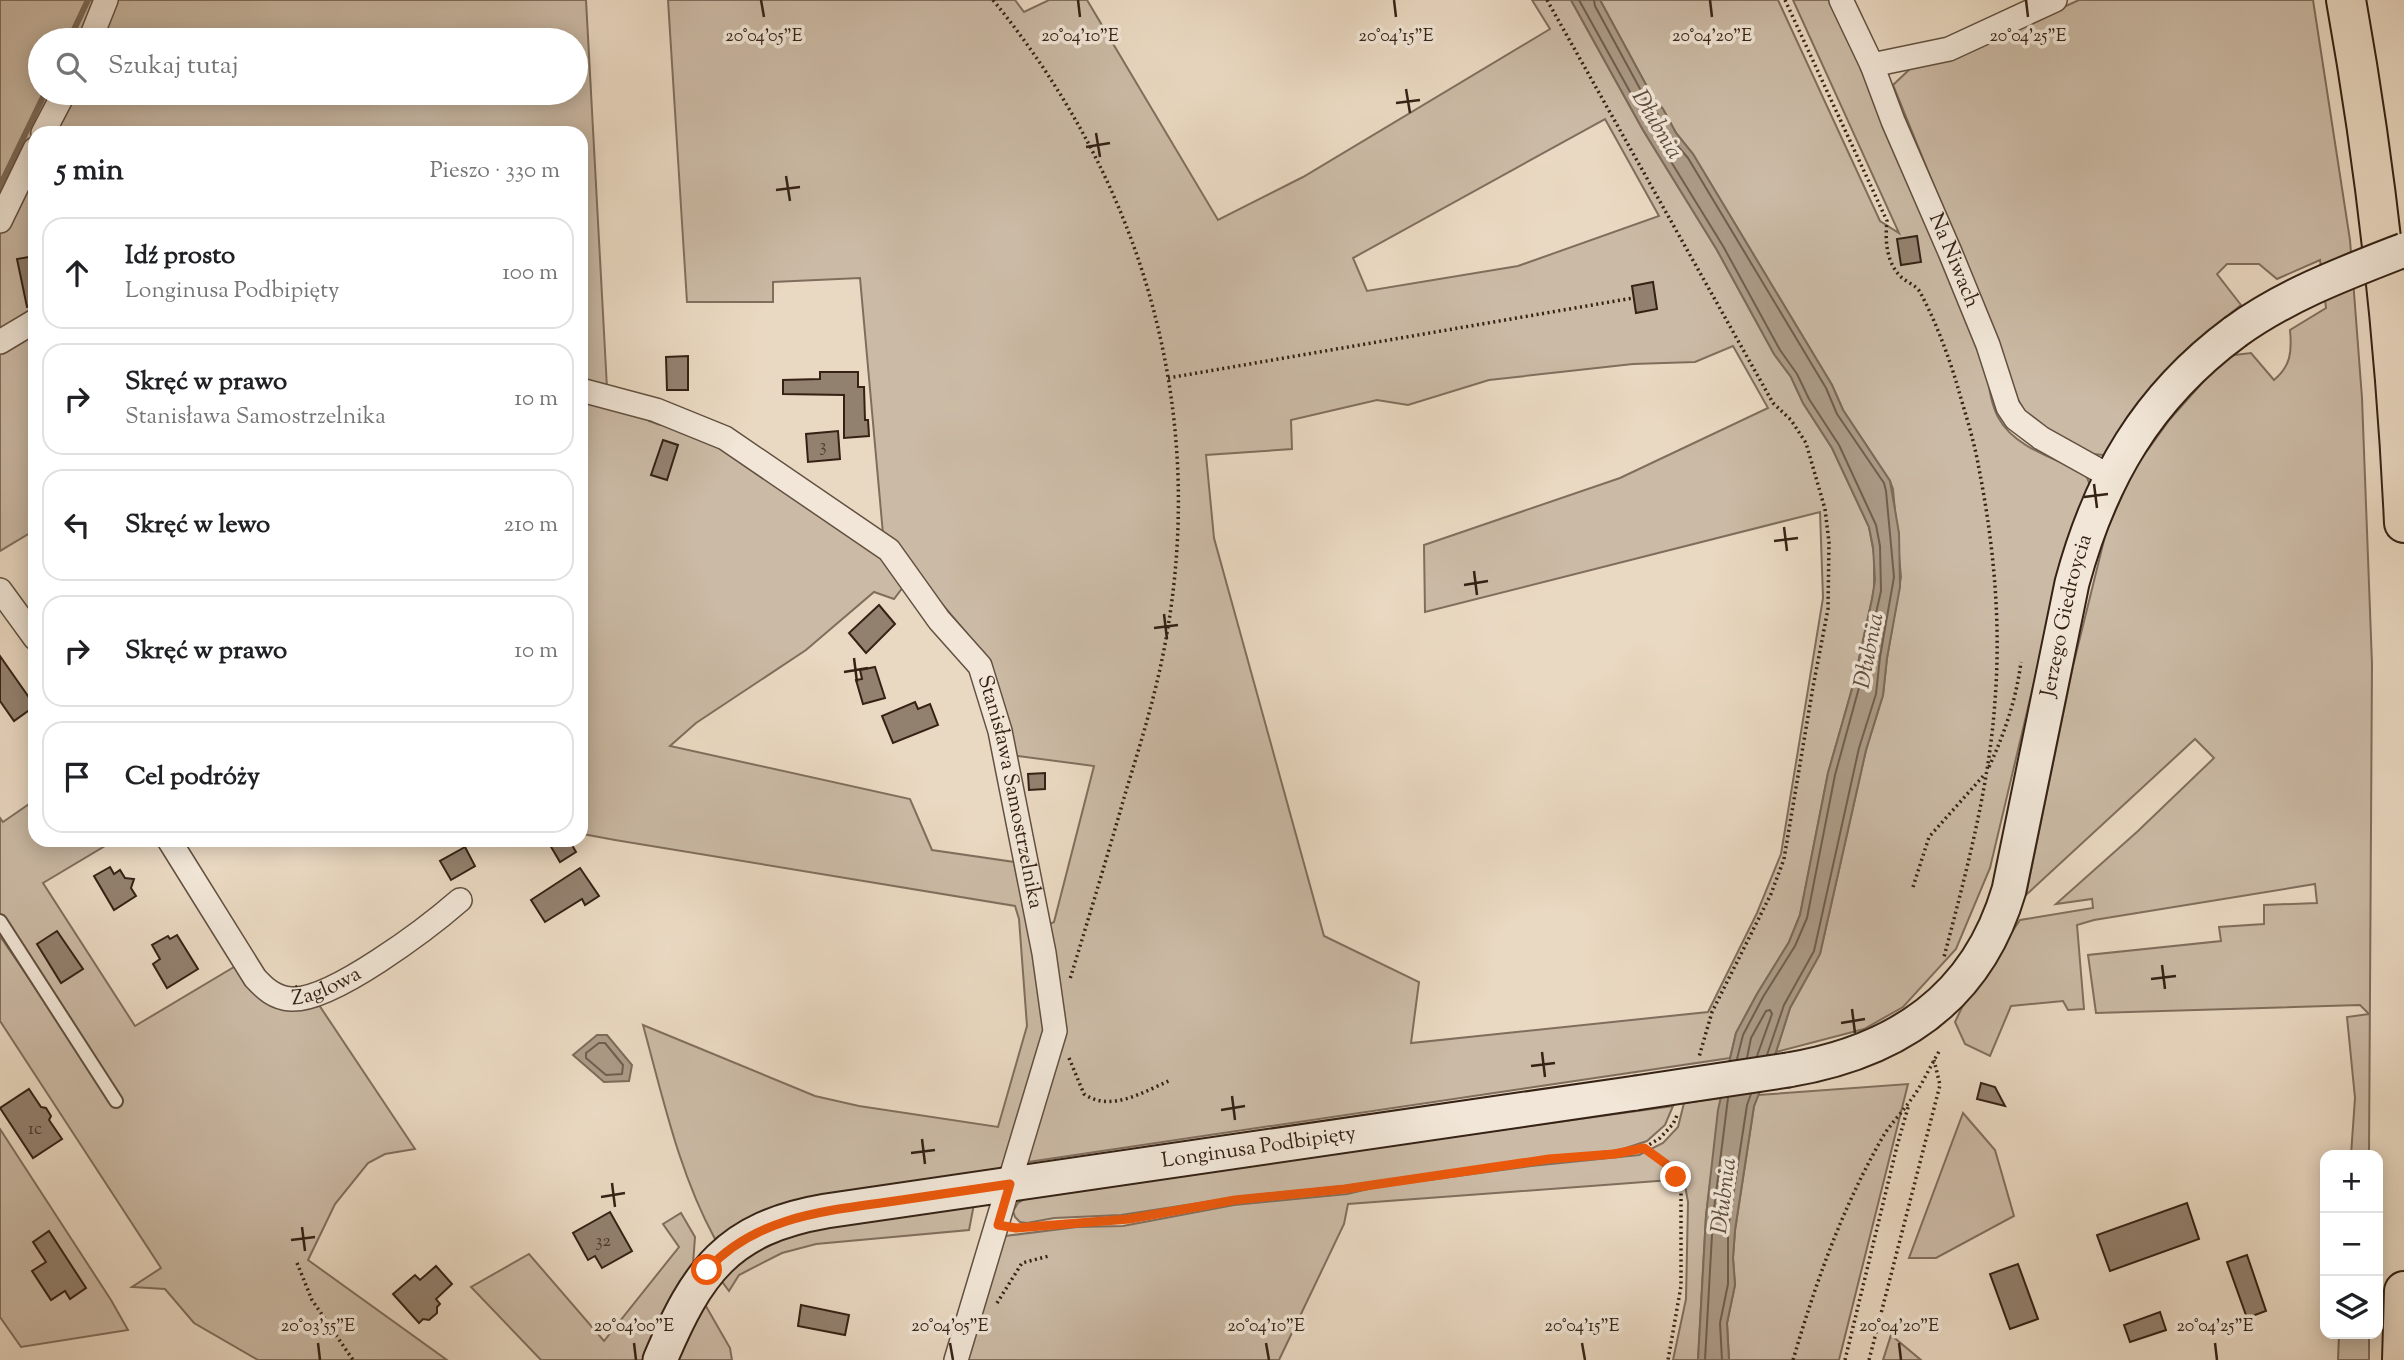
<!DOCTYPE html>
<html lang="pl">
<meta charset="utf-8">
<style>
:root{--surface:#fff;--page:#f2f2f2;--text:#202124;--muted:#757577;--line:#e0e0e0}
body{margin:0;font-family:"Sorts Mill Goudy",serif;background:var(--page);color:var(--text)}
.controls{position:absolute;right:21px;bottom:21px;display:grid;overflow:hidden;border-radius:14px;box-shadow:0 4px 18px #0003}
.controls button{width:63px;height:63px;display:grid;place-items:center;padding:0;border:0;border-bottom:2px solid var(--line);background:var(--surface);color:var(--text);font:35px sans-serif}
.stop{position:absolute;width:21px;height:21px;margin:-16px;border:5px solid #ea580c;border-radius:50%;background:#fff}
.stop.end{background:#ea580c;border-color:#fff;box-shadow:0 2px 7px #0008}
.list{margin:0;padding:0;list-style:none}
h2{display:flex;justify-content:space-between;align-items:center;height:91px;margin:0;padding:0 28px;font-size:30px}
h2 small{font-size:23px;font-weight:400;color:var(--muted)}
.list li{display:grid;grid-template-columns:46px 1fr auto;gap:21px;align-items:center;box-sizing:border-box;height:112px;margin:0 14px 14px;padding:0 14px;border:2px solid var(--line);border-radius:21px}
.list b{display:block;font-size:26px;white-space:nowrap}
.list p{margin:0;font-size:23px;white-space:nowrap;color:var(--muted)}
.list em{font-size:23px;font-style:normal;color:var(--muted)}
.icon{flex:none;width:38px;height:38px;fill:none;stroke:currentColor;stroke-width:2;stroke-linecap:round;stroke-linejoin:round}
.map{position:relative;flex:none;width:2404px;height:1360px;overflow:hidden}
.search{position:absolute;background:var(--surface);box-shadow:0 4px 18px #0003;left:28px;top:28px;width:560px;height:77px;display:flex;align-items:center;gap:18px;box-sizing:border-box;padding:0 24px;border-radius:38px;color:var(--muted);font-size:26px}
.panel{position:absolute;background:var(--surface);box-shadow:0 4px 18px #0003;left:28px;top:126px;width:560px;height:721px;border-radius:21px}
.map>svg:first-child{display:block}
</style>
<div class="map">
<svg width="2404" height="1360" viewBox="0 0 2404 1360">
<rect width="100%" height="100%" fill="#ead9c2"/>
<filter id="stains"><feTurbulence type="fractalNoise" baseFrequency=".00286" numOctaves="4"/><feColorMatrix values="0 0 0 0 .2 0 0 0 0 .09 0 0 0 0 .02 0 0 0 .5 -.17"/></filter>
<radialGradient id="worn" r=".72"><stop offset=".6" stop-color="#630" stop-opacity="0"/><stop offset="1" stop-color="#630" stop-opacity=".3"/></radialGradient>
<!-- green -->
<g fill="#cbbaa5" stroke="#806e5d" stroke-width="2" fill-rule="evenodd">
<polygon points="0,0 98,0 81,40 40,40 40,93 57,93 0,208"/>
<polygon points="111,0 586,0 607,388 581,385 581,133 50,133 71,93 576,93 576,40 95,40"/>
<path d="M668 0H1015L1024 12 1049 0H1087L1218 220 1303 177 1550 29 1532 0H1571L1643 130 1717 250 1774 354 1791 377 1803 403 1832 448 1869 527 1874 554V590L1854 682 1828 773 1800 915 1789 942 1757 994 1736 1033 1730 1058 1028 1162 1032 1130 1064 1029 1045 926 1054 922 1094 766 1011 755 980 649 883 534 860 278 773 282V302H687ZM1605 119 1659 216 1518 266 1367 291 1353 258ZM1733 346 1768 408 1620 478 1424 545 1425 612 1820 512 1823 598 1781 854 1757 913 1708 1012 1411 1043 1419 982 1324 936 1214 538 1206 455 1292 449 1291 420 1377 400 1408 405 1489 380 1633 364 1695 362Z"/>
<path d="M1600 0H1778L1880 221 1899 233 1793 0H1830L1869 79 1986 368C1989 384 1990 402 1998 417 2013 446 2052 458 2081 471 2087 476 2089 480 2090 488L2063 560 1990 868 1956 949 1903 1007 1864 1029 1776 1052 1790 1008 1820 954 1866 750 1883 695 1887 658 1901 577 1893 489 1890 481 1843 410 1832 385 1693 154 1676 133 1663 109 1651 94Z"/>
<path d="M2079 0H2313L2350 240 2362 398 2372 664 2369 1155H2351L2355 1098 2347 1017 2369 1014 2360 1005 2096 1013 2088 955 2221 941 2219 927 2264 924V905L2317 903 2315 884 2094 920 2077 925 2084 1009 2068 1010 2063 1001 2011 1006 1990 1056 1965 1044 1955 1022 1965 1001 2020 920 2093 908 2092 899 2056 904 2138 831 2214 758 2195 739 2026 895 2073 666 2106 532 2134 469 2170 419 2226 356 2251 353 2274 380C2291 366 2292 351 2290 330L2326 308 2320 260 2277 279 2259 264H2227L2217 274 2241 305 2221 321 2146 397 2109 451 2103 455 2093 454 2030 420 2017 398 1999 346 1893 85 1911 68 1987 42Z"/>
<polygon points="35,163 35,315 0,336 0,232"/>
<polygon points="35,329 35,530 0,551 0,350"/>
<path d="M581 397 643 414 649 421 660 425 673 424 735 456 885 557 906 583 894 599 874 592 806 650 696 723 670 746 910 799 932 850 1014 862 1049 1033 1005 1167 986 1173 742 1223 715 1239C679 1173 663 1098 643 1025L815 1096 859 1106 998 1127 1027 1026 1019 919 1015 906 615 840 583 834 581 831Z"/>
<polygon points="35,800 35,840 115,840 43,883 135,1026 239,964 267,1000 317,1002 415,1149 385,1154 368,1163 335,1204 308,1260 447,1360 258,1360 194,1323 165,1289 132,1287 161,1268 0,1021 0,936 114,1103 0,915 0,818 3,822"/>
<polygon points="1908,1084 1839,1360 1729,1360 1727,1323 1735,1285 1733,1258 1735,1230 1754,1106 1758,1095"/>
<polygon points="1721,1098 1706,1216 1698,1360 1673,1360 1686,1299 1688,1202 1684,1180 1671,1180 1348,1204 1344,1224 1279,1360 964,1360 1000,1242 1005,1236 1077,1227 1123,1226 1234,1205 1347,1194 1377,1187 1531,1166 1639,1155 1663,1143 1678,1127 1684,1103"/>
<polygon points="1673,1106 1665,1125 1647,1141 1620,1150 1531,1159 1344,1186 1245,1196 1121,1215 1054,1218 1027,1223 1020,1222 1015,1217 1013,1211 1018,1203 1031,1195"/>
<polygon points="1963,1113 1995,1150 2014,1216 1936,1258 1909,1258"/>
<polygon points="0,1129 111,1300 128,1330 21,1347 0,1317"/>
<polygon points="974,1204 969,1230 816,1244 782,1253 739,1275 729,1291 720,1279 727,1269 786,1234"/>
<polygon points="681,1213 695,1237 693,1264 665,1309 644,1360 541,1360 471,1287 529,1254 604,1341 679,1247 663,1224"/>
<polygon points="703,1301 730,1348 732,1360 675,1360"/>
<polygon points="2339,1334 2369,1334 2369,1360 2338,1360"/>
<polygon points="1891,1335 1921,1360 1883,1360"/>
</g>
<!-- water -->
<g fill="#ac9b87" stroke="#7c6b59" stroke-width="2">
<polygon points="1571,0 1600,0 1651,94 1663,109 1676,133 1693,154 1832,385 1843,410 1890,481 1899,533 1900,587 1887,658 1883,695 1866,750 1820,954 1790,1008 1776,1052 1754,1106 1735,1230 1733,1258 1735,1285 1727,1323 1729,1360 1698,1360 1706,1216 1718,1110 1736,1033 1757,994 1789,942 1800,915 1828,773 1854,682 1872,599 1875,580 1873,547 1869,527 1832,448 1803,403 1791,377 1774,354 1717,250 1643,130"/>
<polygon points="597,1035 607,1035 632,1065 629,1081 604,1082 573,1055"/>
</g>
<g fill="none" stroke-linecap="round" stroke-linejoin="round">
<!-- shore -->
<g stroke="#705e4e" stroke-width="2">
<polyline points="1579,0 1649,126 1723,246 1780,350 1797,374 1809,399 1839,445 1876,525 1880,546 1881,591 1860,684 1835,775 1807,918 1795,946 1763,997 1743,1035 1737,1059"/>
<polyline points="1594,0 1595,6 1645,98 1657,113 1670,137 1688,158 1826,388 1837,414 1884,483 1886,491 1894,577 1880,657 1876,694 1859,748 1814,951 1784,1005 1767,1055"/>
<polygon points="599,1043 605,1043 623,1065 622,1074 606,1075 586,1058 586,1053"/>
<polyline points="1747,1058 1751,1038 1766,1011 1770,1010 1772,1014 1757,1056"/>
<polyline points="1705,1360 1713,1217 1728,1098"/>
<polyline points="1722,1360 1720,1323 1728,1284 1728,1229 1747,1105 1751,1094"/>
</g>
<!-- stream -->
<g stroke="#7c6b59" stroke-width="6">
<polyline points="69,40 88,0"/>
<polyline points="0,186 45,93"/>
</g>
</g>
<!-- building -->
<g fill="#93816f" stroke="#352215" stroke-width="2">
<polygon points="1917,236 1921,262 1901,265 1897,239"/>
<polygon points="35,256 35,306 27,307 17,259"/>
<polygon points="1653,282 1657,309 1636,313 1632,286"/>
<polygon points="688,356 688,390 667,390 666,357"/>
<polygon points="820,372 858,372 858,387 864,387 865,420 868,420 869,436 844,438 844,395 783,394 783,380 820,379"/>
<polygon points="838,431 840,459 808,462 806,434"/>
<polygon points="663,440 678,445 667,480 651,475"/>
<polygon points="879,605 895,624 866,653 849,633"/>
<polygon points="0,656 35,706 14,721 0,701"/>
<polygon points="875,667 885,698 863,704 856,680 862,679 860,670"/>
<polygon points="915,702 918,709 930,704 938,725 893,743 882,716"/>
<polygon points="1045,773 1045,789 1029,790 1028,774"/>
<polygon points="547,840 569,840 576,852 560,862"/>
<polygon points="465,847 475,866 451,880 440,861"/>
<polygon points="110,867 114,874 120,870 125,878 134,879 131,888 136,896 114,910 94,876"/>
<polygon points="580,868 599,896 585,905 582,899 545,922 531,900"/>
<polygon points="57,931 83,969 61,983 37,944"/>
<polygon points="177,935 198,969 167,988 153,964 160,959 152,945 168,936 170,939"/>
<polygon points="1981,1083 1995,1087 2005,1106 1977,1099"/>
<polygon points="29,1089 41,1107 46,1108 51,1116 49,1120 62,1139 33,1158 0,1108"/>
<polygon points="2187,1203 2199,1239 2110,1271 2097,1235"/>
<polygon points="610,1212 632,1251 602,1268 595,1256 588,1260 573,1233"/>
<polygon points="49,1231 86,1288 70,1299 65,1291 51,1300 32,1271 46,1262 33,1242"/>
<polygon points="2247,1255 2266,1311 2247,1318 2227,1262"/>
<polygon points="2018,1264 2038,1319 2010,1329 1990,1274"/>
<polygon points="436,1266 452,1284 436,1299 440,1304 437,1307 437,1313 429,1320 423,1319 419,1323 393,1294 415,1275 420,1280"/>
<polygon points="801,1305 849,1315 845,1335 798,1326"/>
<polygon points="2160,1312 2166,1330 2130,1342 2124,1325"/>
</g>
<g fill="none" stroke-linecap="round" stroke-linejoin="round">
<defs>
<polyline id="lane" points="0,921 116,1101"/>
<g id="street">
<path id="s1" d="M1841 0 1872 65 1893 121 1950 252 1988 345 2008 407 2016 419 2041 438 2111 477"/>
<polyline points="90,40 106,0"/>
<polyline points="1872,65 1949,49 2055,0"/>
<polyline points="43,133 64,93"/>
<polyline points="0,221 35,149"/>
<polyline points="0,342 35,321"/>
<path id="s2" d="M581 390 656 410 725 438 889 550 939 620 980 666 1000 731 1044 953 1055 1031 956 1360"/>
<polyline points="0,590 35,638"/>
<path id="s3" d="M169 840 255 978C265 989 275 998 291 999 331 1002 429 927 460 900"/>
</g>
<g id="secondary">
<path id="s4" d="M1788 1070C1896 1052 1977 999 2009 890L2072 583C2100 479 2147 397 2235 332"/>
<path id="s5" d="M660 1360C697 1272 727 1228 826 1211L1636 1093"/>
</g>
<g id="highway">
<path d="M2346 0C2377 173 2396 348 2404 523"/>
<polyline points="2402,1360 2404,1291"/>
</g>
</defs>
<!-- lane casing -->
<use href="#lane" stroke="#625040" stroke-width="16"/>
<!-- street casing -->
<use href="#street" stroke="#625040" stroke-width="26"/>
<!-- secondary casing -->
<use href="#secondary" stroke="#352215" stroke-width="37"/>
<!-- highway casing -->
<use href="#highway" stroke="#352215" stroke-width="42"/>
<!-- path -->
<g stroke="#352215" stroke-width="3.5" stroke-dasharray="2 3.5" stroke-linecap="butt">
<path d="M993 0C1140 180 1207 402 1167 633 1158 687 1142 739 1126 791 1108 854 1089 917 1070 979"/>
<polyline points="1547,0 1773,403 1791,420 1806,443 1825,509 1829,542 1828,609 1813,687 1784,859 1771,894 1712,1012 1699,1057"/>
<path d="M1785 0 1887 221C1885 240 1886 261 1900 276 1906 282 1916 285 1920 292 1935 320 1947 352 1956 381 1964 410 1974 439 1979 469 1994 545 2001 624 1995 701 1989 788 1966 873 1944 957"/>
<polyline points="1168,378 1633,298"/>
<path d="M1989 767C2005 732 2016 700 2021 662"/>
<polyline points="1913,887 1929,837 1985,774"/>
<path d="M1069 1058 1084 1094C1111 1113 1145 1091 1171 1080"/>
<path d="M1644 1148C1661 1160 1673 1170 1681 1190V1286L1668 1360"/>
<polyline points="1018,1228 1129,1219 1235,1200 1345,1189 1550,1159 1614,1154 1644,1148 1660,1138 1673,1124 1678,1113"/>
<polyline points="297,1263 312,1300 353,1360"/>
<polyline points="997,1303 1022,1263 1049,1256"/>
<path d="M1793 1360C1816 1282 1841 1211 1881 1140 1889 1125 1901 1114 1910 1101 1922 1086 1930 1066 1940 1050"/>
<polyline points="1845,1360 1897,1146 1909,1104"/>
<polyline points="1869,1360 1940,1085 1934,1060"/>
</g>
<!-- lane -->
<use href="#lane" stroke="#f1e6d7" stroke-width="12"/>
<!-- street -->
<use href="#street" stroke="#f1e6d7" stroke-width="23"/>
<!-- secondary -->
<use href="#secondary" stroke="#f1e6d7" stroke-width="33"/>
<!-- highway -->
<use href="#highway" stroke="#ead9c2" stroke-width="38"/>
<defs>
<g id="secondary-bridge">
<path d="M2235 332C2286 295 2345 273 2404 250"/>
<polyline points="1636,1093 1788,1070"/>
</g>
</defs>
<!-- secondary-bridge casing -->
<use href="#secondary-bridge" stroke="#352215" stroke-width="37" stroke-linecap="butt"/>
<!-- secondary-bridge -->
<use href="#secondary-bridge" stroke="#f1e6d7" stroke-width="33"/>
</g>
<g fill="none" stroke-linecap="round" stroke-linejoin="round">
<!-- route -->
<path stroke="#ea580c" stroke-width="9" d="M707 1270C754 1218 822 1211 888 1202 929 1196 969 1190 1010 1184L998 1225 1016 1228 1129 1219 1235 1200 1345 1189 1549 1159 1614 1154 1644 1148 1666 1164 1676 1177"/>
</g>
<!-- ticks -->
<path fill="none" stroke="#352215" stroke-width="2.5" d="M761 0 764 17M1078 0 1080 17M1394 0 1396 17M1710 0 1712 17M2026 0 2028 17M1406 89 1410 113M1396 103 1420 100M1096 133 1100 157M1086 147 1110 143M786 176 790 201M776 190 800 187M2094 484 2097 508M2084 497 2108 494M1784 527 1787 551M1774 541 1798 538M1474 571 1477 595M1464 585 1488 581M1164 614 1167 639M1154 628 1178 625M854 658 857 682M844 672 868 668M2162 965 2165 989M2151 979 2176 976M1852 1009 1855 1033M1841 1023 1865 1019M1542 1052 1545 1077M1531 1066 1555 1063M1232 1096 1235 1120M1221 1110 1245 1106M922 1139 925 1164M911 1153 935 1150M612 1183 615 1207M601 1197 625 1193M302 1227 305 1251M291 1240 315 1237M318 1343 320 1360M634 1343 636 1360M950 1343 953 1360M1266 1343 1269 1360M1582 1343 1585 1360M1899 1343 1901 1360M2215 1343 2217 1360"/>
<g text-anchor="middle" dominant-baseline="central" stroke-width="7" stroke-linejoin="round" paint-order="stroke">
<!-- number labels -->
<g font-size="18" fill="#4c3a2c">
<text x="823" y="447">3</text>
<text x="35" y="1130">1c</text>
<text x="603" y="1242">32</text>
</g>
<!-- street labels -->
<g font-size="21" fill="#352215" stroke="#f1e6d7">
<text stroke="none"><textPath href="#s1" startOffset="284">Na Niwach</textPath></text>
<text stroke="none"><textPath href="#s4" startOffset="583">Jerzego Giedroycia</textPath></text>
<text stroke="none"><textPath href="#s2" startOffset="628">Stanisława Samostrzelnika</textPath></text>
<text stroke="none"><textPath href="#s3" startOffset="243">Żaglowa</textPath></text>
<text stroke="none"><textPath href="#s5" startOffset="674">Longinusa Podbipięty</textPath></text>
</g>
<!-- water labels -->
<g font-size="23" font-style="italic" fill="#5f4c3d" stroke="#f1e6d7">
<text transform="translate(1656 125) rotate(59)">Dłubnia</text>
<text transform="translate(1870 651) rotate(-79)">Dłubnia</text>
<text transform="translate(1725 1196) rotate(-83)">Dłubnia</text>
</g>
</g>
<g font-size="18" text-anchor="middle" fill="#352215" stroke="#f1e6d7" stroke-width="7" stroke-linejoin="round" paint-order="stroke">
<text x="764" y="41">20°04'05"E</text>
<text x="1080" y="41">20°04'10"E</text>
<text x="1396" y="41">20°04'15"E</text>
<text x="1712" y="41">20°04'20"E</text>
<text x="2028" y="41">20°04'25"E</text>
<text x="318" y="1331">20°03'55"E</text>
<text x="634" y="1331">20°04'00"E</text>
<text x="950" y="1331">20°04'05"E</text>
<text x="1266" y="1331">20°04'10"E</text>
<text x="1582" y="1331">20°04'15"E</text>
<text x="1899" y="1331">20°04'20"E</text>
<text x="2215" y="1331">20°04'25"E</text>
</g>
<rect width="100%" height="100%" filter="url(#stains)"/>
<rect width="100%" height="100%" fill="url(#worn)"/>
</svg>
<div class="controls">
<button>+</button>
<button>−</button>
<button><svg class="icon" aria-label="layers" viewBox="0 0 24 24"><path d="M12 4l9 5-9 5-9-5zM3 14l9 5 9-5"/></svg></button>
</div>
<div class="stop" style="left:707px;top:1270px"></div>
<div class="stop end" style="left:1676px;top:1177px"></div>
<div class="search"><svg class="icon" aria-label="search" viewBox="0 0 24 24"><circle cx="10" cy="10" r="6"/><path d="M15 15l6 6"/></svg>Szukaj tutaj</div>
<section class="panel">
<h2>5 min<small>Pieszo · 330 m</small></h2>
<ul class="list">
<li><svg class="icon" aria-label="ahead" viewBox="0 0 24 24"><path d="M12 20V5M6 11l6-6 6 6"/></svg><div><b>Idź prosto</b><p>Longinusa Podbipięty</p></div><em>100 m</em></li>
<li><svg class="icon" aria-label="right" viewBox="0 0 24 24"><path d="M7 20v-9h11M14 6l5 5-5 5"/></svg><div><b>Skręć w prawo</b><p>Stanisława Samostrzelnika</p></div><em>10 m</em></li>
<li><svg class="icon" aria-label="left" viewBox="0 0 24 24"><path d="M17 20v-9H6M10 6l-5 5 5 5"/></svg><div><b>Skręć w lewo</b></div><em>210 m</em></li>
<li><svg class="icon" aria-label="right" viewBox="0 0 24 24"><path d="M7 20v-9h11M14 6l5 5-5 5"/></svg><div><b>Skręć w prawo</b></div><em>10 m</em></li>
<li><svg class="icon" aria-label="arrive" viewBox="0 0 24 24"><path d="M6 21V4h12l-3 4 3 4H6"/></svg><div><b>Cel podróży</b></div></li>
</ul>
</section>
</div>
